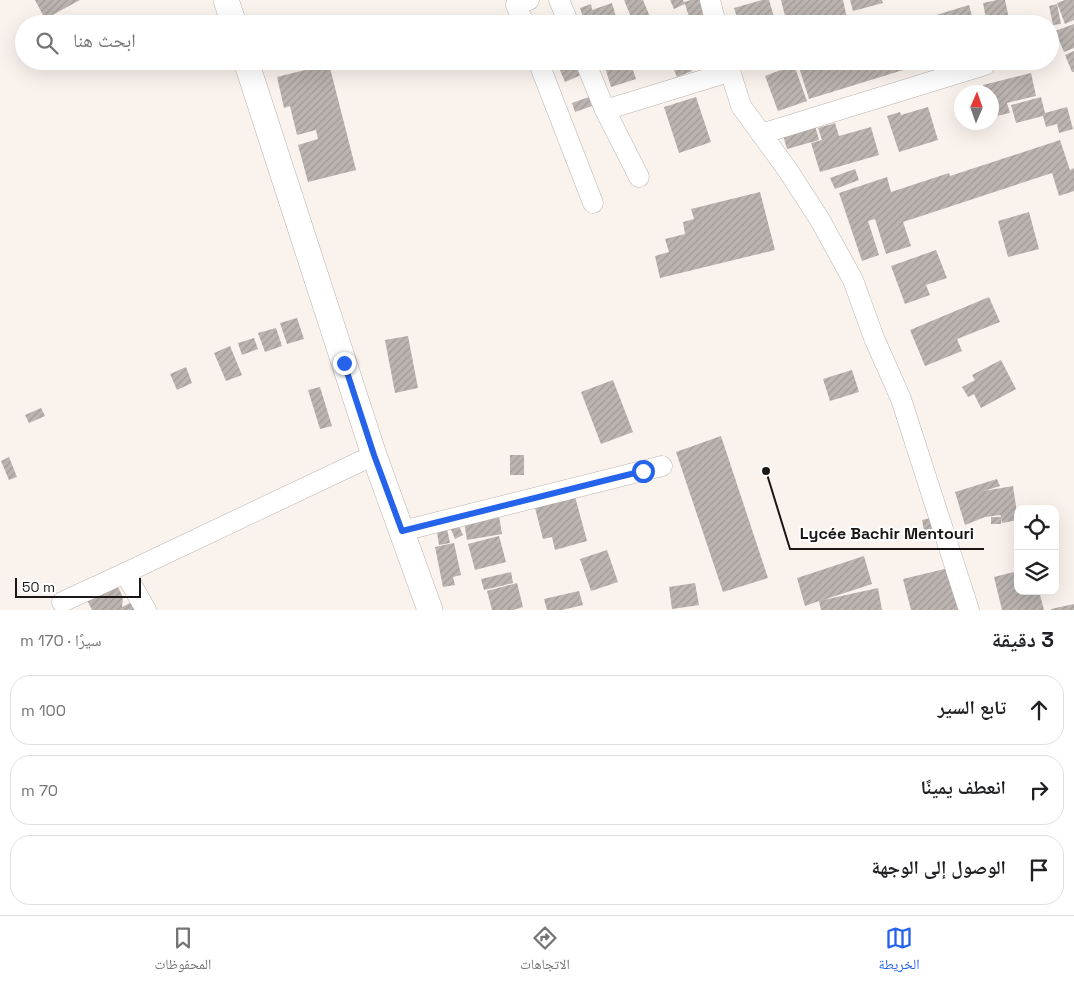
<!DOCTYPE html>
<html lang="ar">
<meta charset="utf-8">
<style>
:root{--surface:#fff;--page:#f2f2f2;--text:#202124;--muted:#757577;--line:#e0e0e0;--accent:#2563eb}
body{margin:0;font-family:"Space Grotesk","Noto Naskh Arabic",sans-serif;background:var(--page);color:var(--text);direction:rtl}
.controls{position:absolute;right:15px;bottom:15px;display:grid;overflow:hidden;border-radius:10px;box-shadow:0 5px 20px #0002}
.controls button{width:45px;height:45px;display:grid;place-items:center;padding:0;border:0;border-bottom:1px solid var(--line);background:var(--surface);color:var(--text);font:25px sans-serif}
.compass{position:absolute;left:954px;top:85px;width:45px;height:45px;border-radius:50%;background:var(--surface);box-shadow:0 5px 20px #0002;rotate:2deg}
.scale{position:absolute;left:15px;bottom:12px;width:126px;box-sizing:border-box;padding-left:5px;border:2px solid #1a1716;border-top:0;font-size:14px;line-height:18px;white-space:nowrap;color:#1a1716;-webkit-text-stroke:4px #fff;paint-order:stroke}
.stop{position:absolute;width:15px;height:15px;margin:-11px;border:4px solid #2563eb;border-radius:50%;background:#fff}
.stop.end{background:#2563eb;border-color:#fff;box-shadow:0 1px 5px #0008}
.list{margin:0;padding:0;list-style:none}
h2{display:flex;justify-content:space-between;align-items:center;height:65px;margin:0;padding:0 20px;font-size:21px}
h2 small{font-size:16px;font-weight:400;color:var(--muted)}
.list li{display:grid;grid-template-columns:32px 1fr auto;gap:15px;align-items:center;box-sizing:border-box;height:70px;margin:0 10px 10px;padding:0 10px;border:1px solid var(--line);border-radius:20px}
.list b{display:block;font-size:19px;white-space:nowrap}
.list em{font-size:16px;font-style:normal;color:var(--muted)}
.icon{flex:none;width:28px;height:28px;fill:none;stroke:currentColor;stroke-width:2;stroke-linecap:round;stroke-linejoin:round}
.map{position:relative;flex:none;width:1074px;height:610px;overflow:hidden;direction:ltr}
.search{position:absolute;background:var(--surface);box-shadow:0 5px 20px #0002;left:15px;right:15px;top:15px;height:55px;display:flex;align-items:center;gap:12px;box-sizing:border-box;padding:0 18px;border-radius:28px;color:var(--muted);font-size:19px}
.sheet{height:305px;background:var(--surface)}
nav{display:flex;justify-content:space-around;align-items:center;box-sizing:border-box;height:70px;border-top:1px solid var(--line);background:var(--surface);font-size:14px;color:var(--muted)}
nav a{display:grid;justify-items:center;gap:2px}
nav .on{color:var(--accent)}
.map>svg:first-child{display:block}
</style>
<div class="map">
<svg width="1074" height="610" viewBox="0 0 1074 610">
<defs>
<pattern id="building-hatch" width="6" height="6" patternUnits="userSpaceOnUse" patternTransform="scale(1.25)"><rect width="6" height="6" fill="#bbb4b0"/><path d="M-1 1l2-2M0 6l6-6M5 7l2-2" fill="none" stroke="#a09a97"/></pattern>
</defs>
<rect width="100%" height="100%" fill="#f9f2ed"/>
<!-- building -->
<g fill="url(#building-hatch)">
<polygon points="35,0 80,0 45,19"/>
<polygon points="624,0 643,0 653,24 634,24"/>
<polygon points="670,0 683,0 684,2 691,0 701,0 710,24 680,24 690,20 685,4 674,9"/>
<polygon points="762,0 769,0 776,24 739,24 734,8"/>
<polygon points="781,0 843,0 848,23 787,24"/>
<polygon points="850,0 882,0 883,3 853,11"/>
<polygon points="997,0 1005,0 1009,19 1018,17 1019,24 987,24 983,3"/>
<polygon points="1065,0 1074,0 1074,20 1065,24 1057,3"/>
<polygon points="612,3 618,24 585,24 580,8 591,4 592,10"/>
<polygon points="1057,4 1061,24 1053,25 1049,6"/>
<polygon points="969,5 974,24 910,24 910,23"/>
<polygon points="1074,24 1074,48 1064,52 1055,31"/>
<polygon points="1074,51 1074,72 1072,72 1065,55"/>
<polygon points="573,61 575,61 581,75 565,82 559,68"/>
<polygon points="600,61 630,61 636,79 611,87 604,64 601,65"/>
<polygon points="649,61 688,61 692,71 677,77 671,63 653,70"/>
<polygon points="797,61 925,61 926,63 809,99"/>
<polygon points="329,64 356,170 308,182 298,145 318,139 316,130 297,135 290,106 284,108 277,77"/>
<polygon points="794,65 807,101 778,111 765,76"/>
<polygon points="1031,73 1036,96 1007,103 1010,113 992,117 992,92 984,92 983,85"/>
<polygon points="589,97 592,106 575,112 572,103"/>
<polygon points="696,97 711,142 679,153 664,107"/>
<polygon points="1041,97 1045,113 1067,107 1073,129 1059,133 1057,124 1046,127 1043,116 1016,123 1011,105"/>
<polygon points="928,107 938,140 899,152 887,116 900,112 901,115"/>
<polygon points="813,118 819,140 787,149 781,128"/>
<polygon points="835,123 839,136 871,127 879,155 820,172 811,143 822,140 818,128"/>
<polygon points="1060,140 1070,170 1074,168 1074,191 1059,196 1052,173 903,222 911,246 886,254 875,219 868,221 879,255 862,261 839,193 887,177 891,192 949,173 950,176"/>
<polygon points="855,169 859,180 835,189 830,178"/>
<polygon points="760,192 775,250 660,278 655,256 669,252 665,239 685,234 683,222 694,219 691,209"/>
<polygon points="1029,212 1039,249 1008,257 998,221"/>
<polygon points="936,250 947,278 926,285 930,295 905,304 891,266"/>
<polygon points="989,297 1000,322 957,339 962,351 925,366 910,330"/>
<polygon points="297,318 304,339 287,344 280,323"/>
<polygon points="276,328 282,346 265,352 258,333"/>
<polygon points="408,336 418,388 395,393 385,340"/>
<polygon points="254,338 258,349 242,355 238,343"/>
<polygon points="230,346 242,375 226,381 214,353"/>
<polygon points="1001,360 1016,389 981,408 974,394 968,397 962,387 975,380 972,375"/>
<polygon points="186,367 192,383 177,390 170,374"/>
<polygon points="852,370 859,392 830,401 823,379"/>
<polygon points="613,380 633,432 601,444 581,392"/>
<polygon points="320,387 332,426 320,429 308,390"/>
<polygon points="41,408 45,416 29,423 25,415"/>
<polygon points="721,436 768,578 723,592 676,452"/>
<rect x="510" y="455" width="14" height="20"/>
<polygon points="9,457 17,477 9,480 1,461"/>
<polygon points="997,479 1000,486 984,491 1013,486 1018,520 1002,523 1000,512 1001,515 985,517 965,525 955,492"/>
<polygon points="573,489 587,541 555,550 552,537 543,539 535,508"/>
<polygon points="497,504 502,534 467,540 464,522"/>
<polygon points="935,517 938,528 924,531 922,520"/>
<rect x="991" y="517" width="10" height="7"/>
<polygon points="446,524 450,543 439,545 436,526"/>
<polygon points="458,524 463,535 455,539 450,527"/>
<polygon points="499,536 506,562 475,570 468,544"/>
<polygon points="454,543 461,575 453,577 455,585 443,587 435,547"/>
<polygon points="607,550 618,582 591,591 580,559"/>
<polygon points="864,556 872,584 823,600 878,588 882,610 821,610 819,601 805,606 797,578"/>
<polygon points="957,566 968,610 911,610 903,579"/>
<polygon points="1018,571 1018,591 1039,591 1044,610 1002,610 994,577"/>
<polygon points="511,572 513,583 484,590 481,579"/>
<polygon points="517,583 523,607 513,610 492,610 487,591"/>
<polygon points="695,583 699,605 672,609 669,587"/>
<polygon points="117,585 123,597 122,607 136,600 141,610 92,610 87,600"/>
<polygon points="579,591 583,605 562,610 547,610 544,599"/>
<polygon points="1074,604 1074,610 1051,610 1051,609"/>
</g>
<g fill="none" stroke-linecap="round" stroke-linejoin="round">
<defs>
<g id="minor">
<polyline points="559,0 569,24"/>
<polyline points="710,0 716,24"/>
<polyline points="524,24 516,5 529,0"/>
<polyline points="538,61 593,203"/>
<polyline points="585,61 605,110 639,177"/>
<polyline points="727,61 741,106 787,169 820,220 853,280 874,338 901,399 969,610"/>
<polyline points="605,110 729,72"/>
<polyline points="761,134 985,65"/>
<polyline points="402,531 662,466"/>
<polyline points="125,573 146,610"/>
<polyline points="62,602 125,573 374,455"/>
</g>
<g id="tertiary">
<polyline points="226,0 234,24"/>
<polyline points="246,61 374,455 430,610"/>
</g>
</defs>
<!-- minor casing -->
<use href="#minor" stroke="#bbb4b0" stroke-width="21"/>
<!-- tertiary casing -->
<use href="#tertiary" stroke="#bbb4b0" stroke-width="26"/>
<!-- minor -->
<use href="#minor" stroke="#fff" stroke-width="20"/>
<!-- tertiary -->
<use href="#tertiary" stroke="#fff" stroke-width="25"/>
</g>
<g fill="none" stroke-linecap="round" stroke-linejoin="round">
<!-- route -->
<polyline stroke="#2563eb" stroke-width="6" points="344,363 374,455 402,531 643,471"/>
</g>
<!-- callouts -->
<path fill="none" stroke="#1a1716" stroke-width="2" d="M766 471L790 549H984"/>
<circle fill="#1a1716" stroke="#fff" stroke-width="2" cx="766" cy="471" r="5"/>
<g font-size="16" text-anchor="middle" font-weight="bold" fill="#1a1716" stroke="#fff" stroke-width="4" stroke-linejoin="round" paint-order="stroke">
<text x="887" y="539">Lycée Bachir Mentouri</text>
</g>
</svg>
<div class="controls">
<button><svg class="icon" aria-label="locate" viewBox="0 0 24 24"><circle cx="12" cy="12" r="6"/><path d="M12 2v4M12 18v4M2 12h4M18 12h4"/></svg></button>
<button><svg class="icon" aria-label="layers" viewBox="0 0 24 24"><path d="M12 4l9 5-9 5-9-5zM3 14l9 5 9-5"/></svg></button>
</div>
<svg class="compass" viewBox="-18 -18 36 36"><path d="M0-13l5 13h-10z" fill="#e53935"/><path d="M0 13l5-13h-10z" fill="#757577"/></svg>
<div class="scale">50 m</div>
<div class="stop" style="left:643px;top:471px"></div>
<div class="stop end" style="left:344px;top:363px"></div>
<div class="search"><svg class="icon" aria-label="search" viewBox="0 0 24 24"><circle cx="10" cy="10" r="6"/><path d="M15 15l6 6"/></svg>ابحث هنا</div>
</div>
<section class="sheet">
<h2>3 دقيقة<small>سيرًا · 170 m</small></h2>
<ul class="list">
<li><svg class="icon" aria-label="ahead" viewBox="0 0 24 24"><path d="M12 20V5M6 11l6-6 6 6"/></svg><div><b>تابع السير</b></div><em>100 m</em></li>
<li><svg class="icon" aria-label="right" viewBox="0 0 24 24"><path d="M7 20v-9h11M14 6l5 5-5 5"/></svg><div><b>انعطف يمينًا</b></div><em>70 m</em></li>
<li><svg class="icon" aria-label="arrive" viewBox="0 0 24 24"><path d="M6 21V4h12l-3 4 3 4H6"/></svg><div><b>الوصول إلى الوجهة</b></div></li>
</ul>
</section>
<nav>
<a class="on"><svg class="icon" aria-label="map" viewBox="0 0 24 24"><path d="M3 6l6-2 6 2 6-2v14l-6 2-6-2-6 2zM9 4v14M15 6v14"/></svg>الخريطة</a>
<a><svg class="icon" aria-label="directions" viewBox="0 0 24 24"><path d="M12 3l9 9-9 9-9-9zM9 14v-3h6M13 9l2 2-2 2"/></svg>الاتجاهات</a>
<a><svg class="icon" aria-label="saved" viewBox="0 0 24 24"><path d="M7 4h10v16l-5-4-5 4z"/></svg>المحفوظات</a>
</nav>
